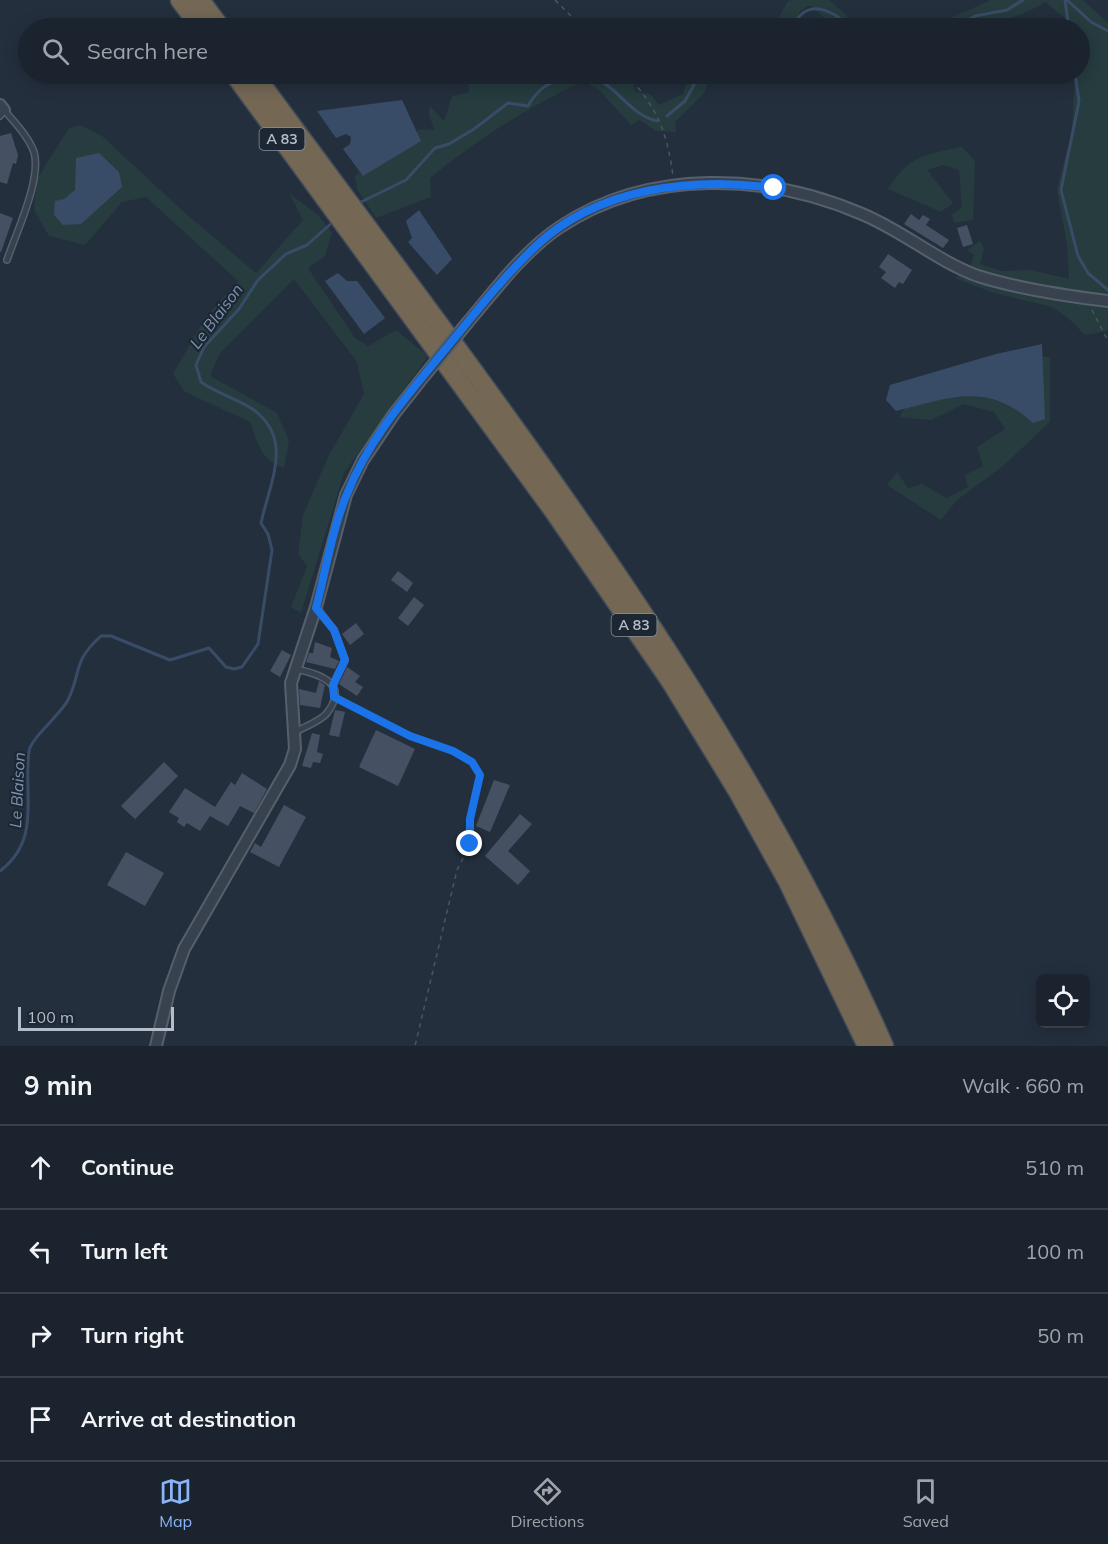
<!DOCTYPE html>
<meta charset="utf-8">
<style>
:root{--surface:#1b232e;--page:#242b36;--text:#f1f3f6;--muted:#a0a4aa;--line:#39404a;--accent:#8ab4f8}
body{margin:0;font-family:Mulish,sans-serif;background:var(--page);color:var(--text)}
.controls{position:absolute;right:18px;bottom:18px;display:grid;overflow:hidden;border-radius:9px;box-shadow:0 3px 15px #0003}
.controls button{width:54px;height:54px;display:grid;place-items:center;padding:0;border:0;border-bottom:2px solid var(--line);background:var(--surface);color:var(--text);font:30px sans-serif}
.scale{position:absolute;left:18px;bottom:15px;width:156px;box-sizing:border-box;padding-left:6px;border:3px solid #b4bcc9;border-top:0;font-size:16px;line-height:21px;white-space:nowrap;color:#b4bcc9;-webkit-text-stroke:4px #1d2633;paint-order:stroke}
.stop{position:absolute;width:18px;height:18px;margin:-14px;border:4px solid #1a73e8;border-radius:50%;background:#fff}
.stop.end{background:#1a73e8;border-color:#fff;box-shadow:0 2px 6px #0008}
.list{margin:0;padding:0;list-style:none}
h2{display:flex;justify-content:space-between;align-items:center;height:78px;margin:0;padding:0 24px;font-size:26px}
h2 small{font-size:20px;font-weight:400;color:var(--muted)}
.list li{display:grid;grid-template-columns:39px 1fr auto;gap:18px;align-items:center;box-sizing:border-box;height:84px;padding:0 24px;border-top:2px solid var(--line)}
.list b{display:block;font-size:22px;white-space:nowrap}
.list em{font-size:20px;font-style:normal;color:var(--muted)}
.icon{flex:none;width:33px;height:33px;fill:none;stroke:currentColor;stroke-width:2;stroke-linecap:round;stroke-linejoin:round}
.map{position:relative;flex:none;width:1108px;height:1046px;overflow:hidden}
.search{position:absolute;background:var(--surface);box-shadow:0 3px 15px #0003;left:18px;right:18px;top:18px;height:66px;display:flex;align-items:center;gap:15px;box-sizing:border-box;padding:0 21px;border-radius:33px;color:var(--muted);font-size:22px}
.sheet{height:414px;background:var(--surface)}
nav{display:flex;justify-content:space-around;align-items:center;box-sizing:border-box;height:84px;border-top:2px solid var(--line);background:var(--surface);font-size:16px;color:var(--muted)}
nav a{display:grid;justify-items:center;gap:3px}
nav .on{color:var(--accent)}
.map>svg:first-child{display:block}
</style>
<div class="map">
<svg width="1108" height="1046" viewBox="0 0 1108 1046">
<rect width="100%" height="100%" fill="#242f3e"/>
<!-- green -->
<g fill="#263c3f">
<polygon points="793,0 829,0 861,28 835,28 810,5 800,11 795,28 763,28 775,24 788,1"/>
<path d="M991 0H1083L1108 23V331L1085 335 1067 317 1052 307 991 292 955 278 971 265 974 255 967 250 980 241 984 249 980 264 1002 271 1031 270 1069 279 1067 245 1057 189 1072 131 1075 74H1080V28H1067L1065 18 1045 2C1012 24 967 28 928 28Z"/>
<path d="M495 74H629L631 75 635 92 650 94 659 105 683 94 689 74H709L705 92 675 122 676 132 656 131 640 120 631 125 600 91 584 81C529 106 476 140 430 178L431 197 376 218 357 189 355 176 367 165 409 140 419 129 435 130 429 116 430 106 444 121 452 96 469 92 468 80 482 83Z"/>
<path d="M80 125 102 136 185 213 256 273 303 220 289 193 318 215 332 233 325 256 308 268 355 338 368 346 396 330 428 356 344 473 301 613 291 607 307 566 298 554 303 515 329 455 364 394 357 362 294 279 220 353 210 376 277 413 289 440 284 468C261 461 258 443 250 422L185 392 173 374 205 318 238 281 146 197 122 202 85 245 49 236 34 210 37 179 69 128Z"/>
<path d="M962 147 975 161 973 220 954 223 952 214 962 208 959 170 943 165 927 170 953 203 941 212 888 189C909 156 924 154 962 147Z"/>
<polygon points="1036,356 1050,357 1050,422 1003,466 957,500 941,520 887,485 897,472 908,488 922,484 947,498 968,487 965,475 983,466 977,447 1005,429 994,412 964,404 931,420 899,417 912,397"/>
</g>
<!-- water -->
<g fill="#394c67">
<polygon points="402,100 421,141 363,176 343,149 350,144 351,137 346,134 336,138 317,111"/>
<polygon points="99,153 119,172 122,187 81,224 63,225 54,215 55,201 64,199 75,190 76,158"/>
<polygon points="419,210 452,259 437,275 408,242 412,238 406,221"/>
<polygon points="338,273 347,281 357,281 385,318 364,334 325,281"/>
<path d="M1042 344 1045 419 1033 423C987 381 950 398 896 411L886 400 890 385 996 354Z"/>
</g>
<g fill="none" stroke-linecap="round" stroke-linejoin="round">
<!-- stream -->
<g stroke="#394c67" stroke-width="3">
<polyline points="1065,0 1069,28"/>
<polyline points="1067,0 1091,22 1108,31"/>
<path d="M789 28C794 23 800 14 806 11 821 3 842 18 850 28"/>
<polyline points="955,28 975,16 1007,10 1023,0"/>
<polyline points="1075,74 1079,101 1061,190 1078,256 1088,273 1108,290"/>
<polyline points="667,116 685,101 700,74"/>
<path d="M359 203 406 180 435 148 449 144 474 129 508 103 528 106C537 90 547 83 564 78 612 64 619 112 657 121"/>
<path d="M0 871C42 839 23 795 29 751 31 738 61 714 68 700 82 671 72 662 101 636H111L170 660 209 648 226 667 234 669 242 667 258 644 272 550 268 534 261 523C270 481 295 438 251 408 235 398 216 393 201 382L196 365 204 347 239 309 258 280 286 254 307 245 334 221"/>
</g>
</g>
<!-- building -->
<g fill="#455162">
<polygon points="11,133 18,155 16,164 13,163 7,184 0,182 0,136"/>
<polygon points="0,213 13,218 1,252 0,252"/>
<polygon points="911,214 919,220 923,215 930,219 926,225 949,240 943,248 904,224"/>
<polygon points="967,225 973,244 963,247 957,228"/>
<polygon points="888,254 912,270 903,284 899,282 895,288 881,278 886,272 879,267"/>
<polygon points="398,571 413,583 407,592 391,580"/>
<polygon points="414,597 424,605 408,626 398,618"/>
<polygon points="356,623 364,634 350,645 342,634"/>
<polygon points="315,642 332,648 330,657 339,661 335,669 306,662 309,653 313,653"/>
<polygon points="282,650 291,655 280,677 270,671"/>
<polygon points="347,667 360,676 355,682 363,687 357,696 339,684"/>
<polygon points="319,681 325,685 320,708 300,705 299,689 316,693"/>
<polygon points="335,710 345,712 339,737 329,735"/>
<polygon points="376,730 415,749 398,786 359,767"/>
<polygon points="312,733 320,735 317,752 323,754 320,763 313,762 311,768 302,766"/>
<polygon points="164,762 178,776 135,819 121,806"/>
<polygon points="242,773 267,789 254,813 240,806 228,826 210,816 200,831 187,823 184,827 177,822 179,818 169,812 185,788 215,807 231,782 235,785"/>
<polygon points="494,780 510,785 490,832 476,826"/>
<polygon points="284,805 306,817 279,867 250,852 255,843 261,847"/>
<polygon points="520,814 532,824 508,851 530,871 518,885 485,856"/>
<polygon points="126,852 164,873 145,906 107,885"/>
</g>
<g fill="none" stroke-linecap="round" stroke-linejoin="round">
<defs>
<g id="lane">
<path d="M0 116 4 110C15 123 28 136 34 152 42 179 16 233 7 260"/>
<polyline points="316,607 334,630 345,660 333,685"/>
<path d="M295 732C304 727 321 721 327 713 350 683 319 674 296 669"/>
</g>
<g id="street">
<polyline points="0,105 4,110"/>
<path d="M468 322C496 289 524 251 560 227 649 168 767 173 862 214 903 231 937 261 978 276 1019 289 1066 296 1108 301"/>
<polyline points="156,1046 169,991 184,949 290,765 295,749 291,683 316,607 346,495 363,460 394,414 424,376"/>
</g>
<g id="highway">
<polyline points="180,0 201,28"/>
<polyline points="200,0 221,28"/>
<polyline points="234,74 553,510 671,682 737,790 788,882 867,1046"/>
<path d="M254 74C482 385 727 690 884 1046"/>
</g>
</defs>
<!-- lane casing -->
<use href="#lane" stroke="#565f6c" stroke-width="8"/>
<!-- street casing -->
<use href="#street" stroke="#565f6c" stroke-width="14"/>
<!-- highway casing -->
<use href="#highway" stroke="#434c59" stroke-width="21"/>
<!-- path -->
<g stroke="#44595c" stroke-width="1.5" stroke-dasharray="4.5 4.5" stroke-linecap="butt">
<polyline points="555,0 583,28"/>
<path d="M626 74C657 107 667 131 673 176"/>
<polyline points="1092,310 1108,341"/>
<path d="M343 702C365 714 387 726 409 735 436 746 465 749 480 775L470 819V844L457 870 415 1046"/>
</g>
<!-- lane -->
<use href="#lane" stroke="#38414e" stroke-width="5"/>
<!-- street -->
<use href="#street" stroke="#38414e" stroke-width="10"/>
<!-- highway -->
<use href="#highway" stroke="#746855" stroke-width="18"/>
<defs>
<polyline id="street-bridge" points="424,376 468,322"/>
</defs>
<!-- street-bridge casing -->
<use href="#street-bridge" stroke="#565f6c" stroke-width="14" stroke-linecap="butt"/>
<!-- street-bridge -->
<use href="#street-bridge" stroke="#38414e" stroke-width="10"/>
</g>
<g fill="none" stroke-linecap="round" stroke-linejoin="round">
<!-- route -->
<path stroke="#1a73e8" stroke-width="8" d="M470 844V819L480 775 472 762 453 751 410 736 334 697 333 685 345 660 334 630 316 608C326 570 332 529 347 494 368 440 407 396 443 352 473 316 502 278 536 246 598 187 694 177 774 188"/>
</g>
<g text-anchor="middle" dominant-baseline="central" stroke-width="4.5" stroke-linejoin="round" paint-order="stroke">
<!-- shield labels -->
<g fill="#1d2633" stroke="#878f9c" stroke-width="1.5">
<rect x="259.5" y="128" width="45" height="22" rx="4.5"/>
<rect x="611.5" y="614" width="45" height="22" rx="4.5"/>
</g>
<g font-size="14" font-weight="bold" fill="#b4bcc9">
<text x="282" y="139">A 83</text>
<text x="634" y="625">A 83</text>
</g>
<!-- water labels -->
<g font-size="16" font-style="italic" fill="#7c92b1" stroke="#1d2633">
<text transform="translate(216 316) rotate(-53)">Le Blaison</text>
<text transform="translate(17 790) rotate(-87)">Le Blaison</text>
</g>
</g>
</svg>
<div class="controls">
<button><svg class="icon" aria-label="locate" viewBox="0 0 24 24"><circle cx="12" cy="12" r="6"/><path d="M12 2v4M12 18v4M2 12h4M18 12h4"/></svg></button>
</div>
<div class="scale">100 m</div>
<div class="stop" style="left:774px;top:188px"></div>
<div class="stop end" style="left:470px;top:844px"></div>
<div class="search"><svg class="icon" aria-label="search" viewBox="0 0 24 24"><circle cx="10" cy="10" r="6"/><path d="M15 15l6 6"/></svg>Search here</div>
</div>
<section class="sheet">
<h2>9 min<small>Walk · 660 m</small></h2>
<ul class="list">
<li><svg class="icon" aria-label="ahead" viewBox="0 0 24 24"><path d="M12 20V5M6 11l6-6 6 6"/></svg><div><b>Continue</b></div><em>510 m</em></li>
<li><svg class="icon" aria-label="left" viewBox="0 0 24 24"><path d="M17 20v-9H6M10 6l-5 5 5 5"/></svg><div><b>Turn left</b></div><em>100 m</em></li>
<li><svg class="icon" aria-label="right" viewBox="0 0 24 24"><path d="M7 20v-9h11M14 6l5 5-5 5"/></svg><div><b>Turn right</b></div><em>50 m</em></li>
<li><svg class="icon" aria-label="arrive" viewBox="0 0 24 24"><path d="M6 21V4h12l-3 4 3 4H6"/></svg><div><b>Arrive at destination</b></div></li>
</ul>
</section>
<nav>
<a class="on"><svg class="icon" aria-label="map" viewBox="0 0 24 24"><path d="M3 6l6-2 6 2 6-2v14l-6 2-6-2-6 2zM9 4v14M15 6v14"/></svg>Map</a>
<a><svg class="icon" aria-label="directions" viewBox="0 0 24 24"><path d="M12 3l9 9-9 9-9-9zM9 14v-3h6M13 9l2 2-2 2"/></svg>Directions</a>
<a><svg class="icon" aria-label="saved" viewBox="0 0 24 24"><path d="M7 4h10v16l-5-4-5 4z"/></svg>Saved</a>
</nav>
